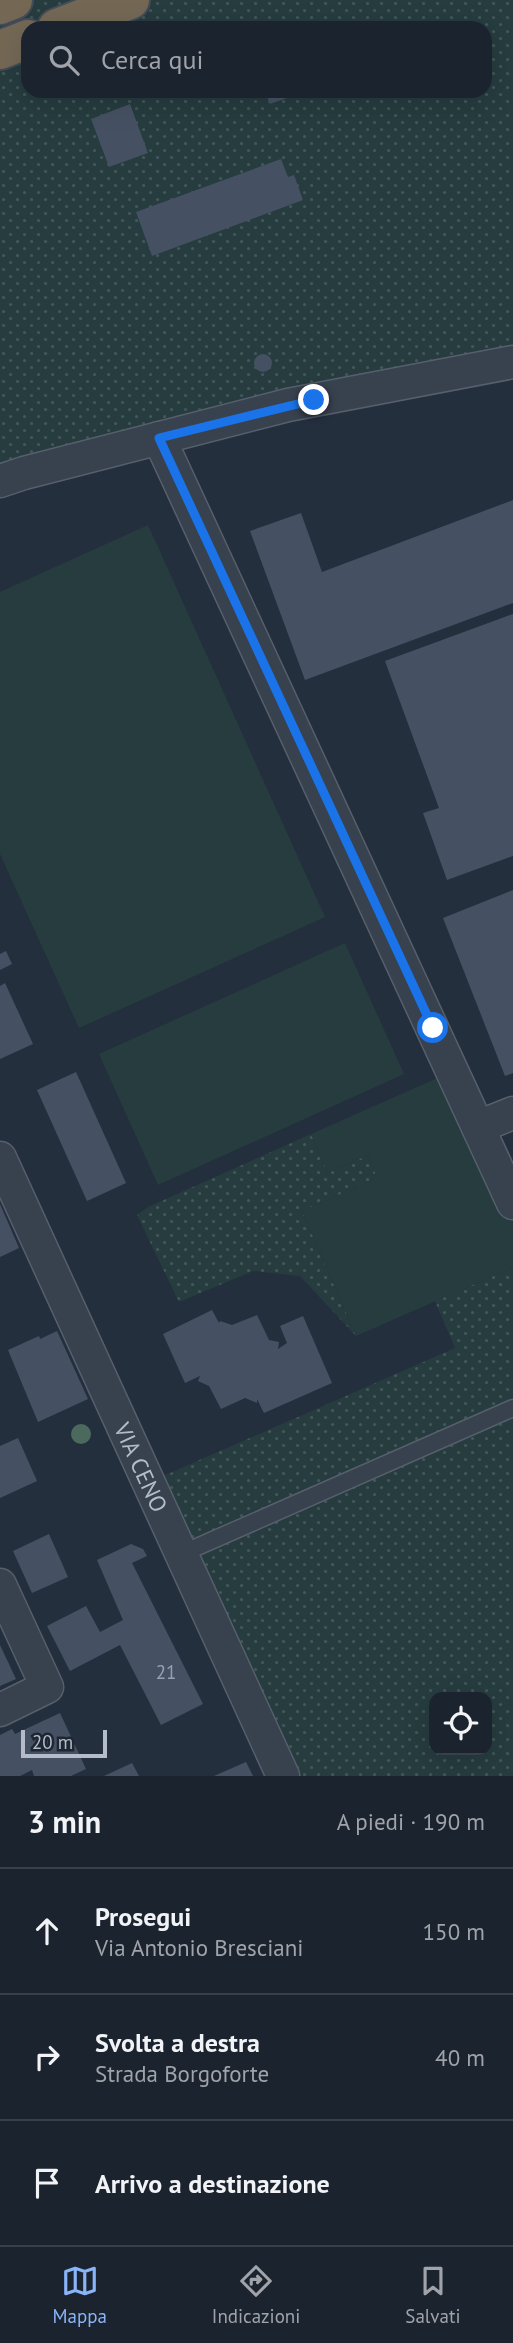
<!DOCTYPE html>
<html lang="it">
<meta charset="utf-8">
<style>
:root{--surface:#1b232e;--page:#282f3a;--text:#f1f3f6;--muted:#a0a4aa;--line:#39404a;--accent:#8ab4f8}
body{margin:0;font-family:"PT Sans",sans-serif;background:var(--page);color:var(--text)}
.controls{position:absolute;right:21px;bottom:21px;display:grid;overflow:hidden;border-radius:14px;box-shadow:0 7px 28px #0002}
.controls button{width:63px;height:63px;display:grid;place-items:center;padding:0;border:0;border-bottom:2px solid var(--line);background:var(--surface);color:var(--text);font:35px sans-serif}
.scale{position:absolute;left:21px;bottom:18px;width:86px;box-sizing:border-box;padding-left:7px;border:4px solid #b4bcc9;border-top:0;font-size:19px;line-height:24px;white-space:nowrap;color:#b4bcc9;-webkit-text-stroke:5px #1d2633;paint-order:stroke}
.stop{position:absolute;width:21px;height:21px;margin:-16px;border:5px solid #1a73e8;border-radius:50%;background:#fff}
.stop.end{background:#1a73e8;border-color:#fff;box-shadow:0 2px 7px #0008}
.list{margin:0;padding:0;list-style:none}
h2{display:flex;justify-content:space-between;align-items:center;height:91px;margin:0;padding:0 28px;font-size:30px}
h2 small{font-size:23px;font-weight:400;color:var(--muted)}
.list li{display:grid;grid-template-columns:46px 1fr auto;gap:21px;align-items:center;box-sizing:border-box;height:126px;padding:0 28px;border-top:2px solid var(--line)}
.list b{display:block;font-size:26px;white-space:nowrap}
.list p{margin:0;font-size:23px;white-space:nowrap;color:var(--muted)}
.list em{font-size:23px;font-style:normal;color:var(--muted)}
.icon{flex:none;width:38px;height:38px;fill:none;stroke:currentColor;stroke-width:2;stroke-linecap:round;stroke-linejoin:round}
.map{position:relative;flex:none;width:513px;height:1776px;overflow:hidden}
.search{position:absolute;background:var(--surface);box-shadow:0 7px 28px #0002;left:21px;right:21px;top:21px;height:77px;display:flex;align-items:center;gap:18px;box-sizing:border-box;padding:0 24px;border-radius:21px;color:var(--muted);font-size:26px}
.sheet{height:469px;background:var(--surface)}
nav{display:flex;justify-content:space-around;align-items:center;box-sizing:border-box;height:98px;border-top:2px solid var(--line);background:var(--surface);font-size:19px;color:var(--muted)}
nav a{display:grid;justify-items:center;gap:4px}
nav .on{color:var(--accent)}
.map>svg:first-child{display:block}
</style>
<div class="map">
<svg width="513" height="1776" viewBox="0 0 513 1776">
<defs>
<pattern id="grass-dots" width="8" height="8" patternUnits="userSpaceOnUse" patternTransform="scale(1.75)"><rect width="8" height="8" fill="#263c3f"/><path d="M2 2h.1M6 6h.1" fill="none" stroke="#435659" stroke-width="1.8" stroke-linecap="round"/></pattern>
</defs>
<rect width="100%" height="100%" fill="#242f3e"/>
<!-- grass -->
<g fill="url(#grass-dots)" fill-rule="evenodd">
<path d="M0 0H513V366L0 490ZM28 28H485V91H28Z"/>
<polygon points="311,1134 328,1173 368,1155 378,1178 302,1211 356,1336 300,1276 253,1271 179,1302 137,1215 148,1207"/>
<path d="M513 1267V1776H285L154 1480 455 1348 435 1301ZM434 1697H487V1750H434Z"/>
</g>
<!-- pitch -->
<g fill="#263c3f">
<polygon points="148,525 325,917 79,1028 0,854 0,592"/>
<polygon points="345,943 404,1074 158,1185 99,1054"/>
<polygon points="451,1072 513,1209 513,1267 356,1336 302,1211 377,1178 368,1155 328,1173 311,1134"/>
</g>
<!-- building -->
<g fill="#455162">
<polygon points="265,91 297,91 298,94 270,104"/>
<polygon points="130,104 148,153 109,167 91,119"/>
<polygon points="281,159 288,177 294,175 303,200 152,256 136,212"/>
<circle cx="263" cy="363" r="9"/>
<polygon points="513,500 513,603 305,680 250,531 301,513 322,572"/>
<polygon points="513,614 513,856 447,880 423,813 439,808 385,661"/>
<polygon points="513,890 513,1073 505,1076 443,918"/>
<polygon points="6,951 12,964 0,970 0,954"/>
<polygon points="5,983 33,1044 0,1059 0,986"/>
<polygon points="76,1072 126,1183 87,1201 37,1090"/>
<polygon points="0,1204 19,1248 0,1257"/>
<polygon points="212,1310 219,1323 220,1321 232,1325 257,1315 269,1340 279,1342 278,1349 287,1343 280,1326 303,1316 332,1383 264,1413 257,1399 257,1403 245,1398 221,1409 209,1386 198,1381 200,1376 185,1383 163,1334"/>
<polygon points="57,1331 88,1399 38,1422 8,1350 39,1336 40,1339"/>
<polygon points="18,1438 37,1481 0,1498 0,1446"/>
<polygon points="49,1534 68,1577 32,1593 13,1551"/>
<polygon points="131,1544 143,1549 147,1556 132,1563 203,1704 161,1725 120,1645 70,1671 47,1626 86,1606 100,1632 123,1620 97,1560"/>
<polygon points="0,1645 16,1679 0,1686"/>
<polygon points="60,1713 86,1769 71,1776 34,1776 32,1770 20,1776 0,1776 0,1735 12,1729 15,1734"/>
<polygon points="246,1762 253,1776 214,1776"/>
<polygon points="132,1763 139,1776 104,1776"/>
</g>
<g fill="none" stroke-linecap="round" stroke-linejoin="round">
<defs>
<polyline id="lane" points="181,1554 513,1408"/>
<g id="street">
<polyline points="159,438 513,1203"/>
<polyline points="0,481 24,473 288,405 513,362"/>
<polyline points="478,1127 513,1113"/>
<path id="s1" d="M0 1158 283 1776"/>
<polyline points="0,1585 47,1687 0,1710"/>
</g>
<g id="highway">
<polyline points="0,5 13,0"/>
<polyline points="57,28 130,0"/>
<polyline points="0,50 28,39"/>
</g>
</defs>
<!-- lane casing -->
<use href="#lane" stroke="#565f6c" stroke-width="19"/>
<!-- street casing -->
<use href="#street" stroke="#565f6c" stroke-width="35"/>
<!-- highway casing -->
<use href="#highway" stroke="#434c59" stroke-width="42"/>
<!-- lane -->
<use href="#lane" stroke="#38414e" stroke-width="16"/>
<!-- street -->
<use href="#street" stroke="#38414e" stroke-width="32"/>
<!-- highway -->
<use href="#highway" stroke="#746855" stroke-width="38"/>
</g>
<!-- trees -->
<circle fill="#4b6a5d" cx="81" cy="1434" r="10"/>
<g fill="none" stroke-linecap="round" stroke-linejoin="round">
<!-- route -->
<polyline stroke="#1a73e8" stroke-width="9" points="314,400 159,438 433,1028"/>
</g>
<g text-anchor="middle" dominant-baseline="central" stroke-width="5" stroke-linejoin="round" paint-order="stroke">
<!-- number labels -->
<g font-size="19" fill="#98a1af">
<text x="166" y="1672">21</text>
</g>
<!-- street labels -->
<g font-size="23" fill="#b4bcc9" stroke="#1d2633">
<text stroke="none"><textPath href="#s1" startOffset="340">VIA CENO</textPath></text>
</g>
</g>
</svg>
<div class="controls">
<button><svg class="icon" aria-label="locate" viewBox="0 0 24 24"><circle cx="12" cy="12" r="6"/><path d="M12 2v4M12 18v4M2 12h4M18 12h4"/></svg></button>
</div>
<div class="scale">20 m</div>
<div class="stop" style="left:433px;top:1028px"></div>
<div class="stop end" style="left:314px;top:400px"></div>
<div class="search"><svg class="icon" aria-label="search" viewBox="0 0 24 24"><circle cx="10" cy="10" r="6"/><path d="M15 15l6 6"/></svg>Cerca qui</div>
</div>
<section class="sheet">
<h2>3 min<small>A piedi · 190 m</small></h2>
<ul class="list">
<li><svg class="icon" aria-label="ahead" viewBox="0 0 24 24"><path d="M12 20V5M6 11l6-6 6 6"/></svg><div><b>Prosegui</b><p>Via Antonio Bresciani</p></div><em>150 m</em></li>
<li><svg class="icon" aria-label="right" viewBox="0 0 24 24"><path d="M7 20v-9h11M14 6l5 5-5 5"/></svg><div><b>Svolta a destra</b><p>Strada Borgoforte</p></div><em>40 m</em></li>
<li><svg class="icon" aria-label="arrive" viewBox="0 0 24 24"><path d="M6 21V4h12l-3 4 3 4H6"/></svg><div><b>Arrivo a destinazione</b></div></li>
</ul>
</section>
<nav>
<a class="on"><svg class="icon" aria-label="map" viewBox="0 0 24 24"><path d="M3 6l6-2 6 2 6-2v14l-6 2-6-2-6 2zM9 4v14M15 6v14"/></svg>Mappa</a>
<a><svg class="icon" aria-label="directions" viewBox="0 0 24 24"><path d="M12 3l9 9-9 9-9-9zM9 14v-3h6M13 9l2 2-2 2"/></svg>Indicazioni</a>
<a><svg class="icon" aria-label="saved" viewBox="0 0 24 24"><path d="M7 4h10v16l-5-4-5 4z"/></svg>Salvati</a>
</nav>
